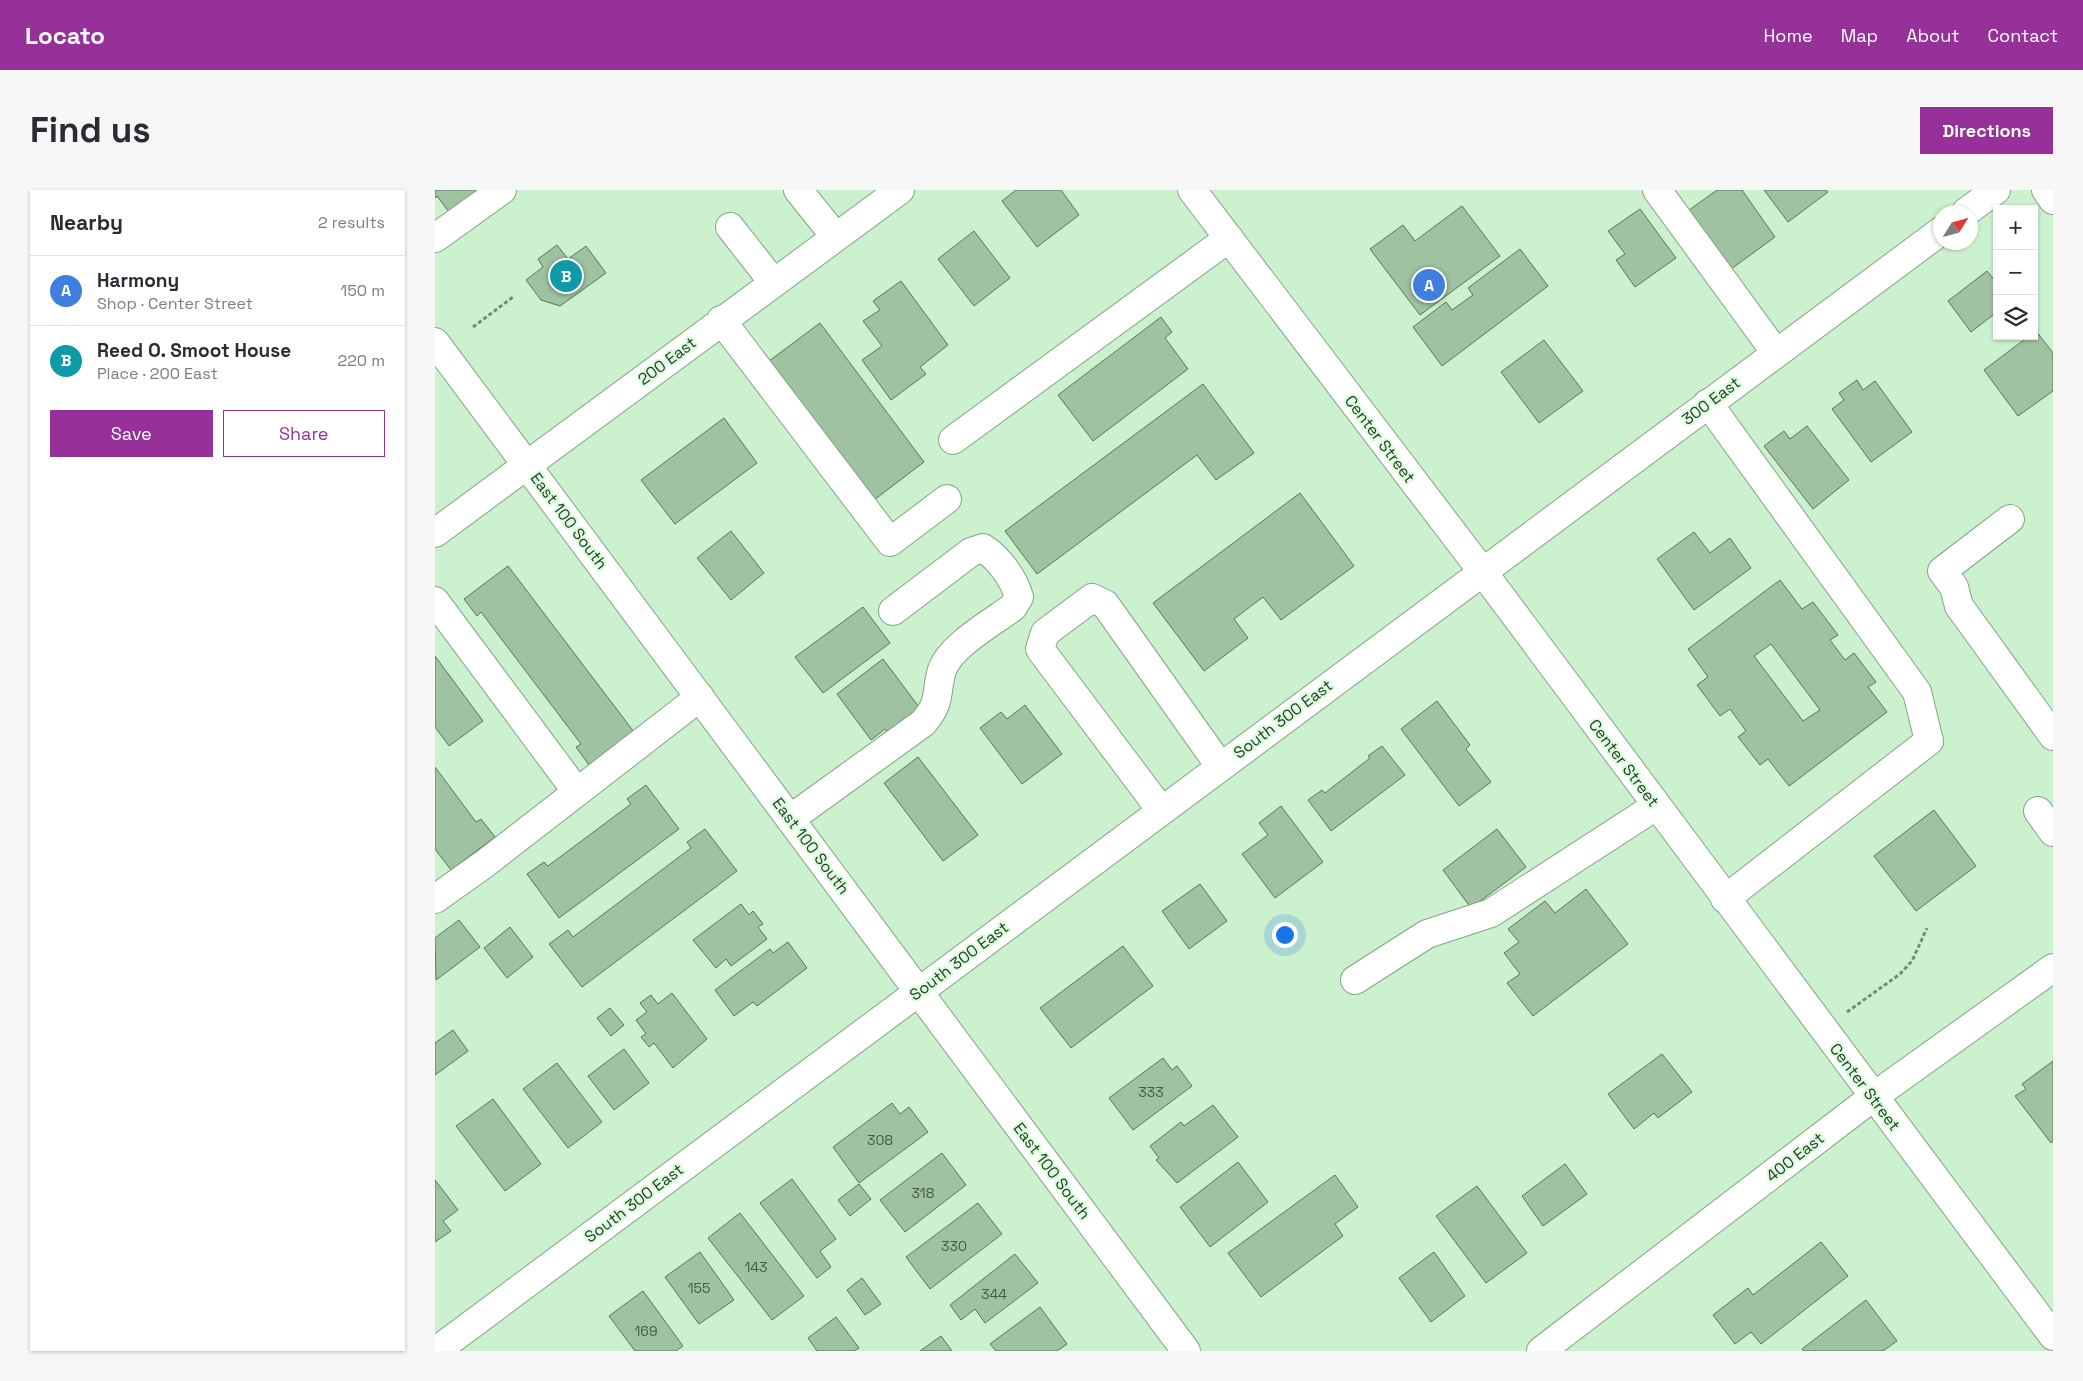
<!DOCTYPE html>
<meta charset="utf-8">
<style>
:root{--surface:#fff;--page:#f7f7f7;--text:#2b2b33;--muted:#7c7c81;--line:#e1e1e2;--accent:#953198}
body{margin:0;font-family:"Space Grotesk",sans-serif;background:var(--page);color:var(--text)}
.controls{position:absolute;right:15px;top:15px;display:grid;overflow:hidden;border-radius:0px;box-shadow:0 1px 4px #0004}
.controls button{width:45px;height:45px;display:grid;place-items:center;padding:0;border:0;border-bottom:1px solid var(--line);background:var(--surface);color:var(--text);font:25px sans-serif}
.compass{position:absolute;left:1498px;top:15px;width:45px;height:45px;border-radius:50%;background:var(--surface);box-shadow:0 1px 4px #0004;rotate:53deg}
.you{position:absolute;left:849px;top:744px;width:18px;height:18px;margin:-12px;border:4px solid #fff;border-radius:50%;background:#1a73e8;box-shadow:0 0 0 8px #1a73e833}
.badge{display:grid;place-items:center;width:32px;height:32px;border-radius:50%;background:var(--accent);color:#fff;font-size:16px;font-weight:700}
.pin{position:absolute;translate:-50% -50%;border:2px solid #fff;box-shadow:0 1px 5px #0006}
.list{margin:0;padding:0;list-style:none}
h2{display:flex;justify-content:space-between;align-items:center;height:65px;margin:0;padding:0 20px;font-size:21px}
h2 small{font-size:16px;font-weight:400;color:var(--muted)}
.list li{display:grid;grid-template-columns:32px 1fr auto;gap:15px;align-items:center;box-sizing:border-box;height:70px;padding:0 20px;border-top:1px solid var(--line)}
.list b{display:block;font-size:19px;white-space:nowrap}
.list p{margin:0;font-size:16px;white-space:nowrap;color:var(--muted)}
.list em{font-size:16px;font-style:normal;color:var(--muted)}
.actions{display:flex;gap:10px;padding:15px 20px}
.actions a{flex:1;padding:11px 0;border:1px solid var(--accent);border-radius:0px;text-align:center;font-size:18px;color:var(--accent)}
.actions .main{background:var(--accent);color:#fff}
.icon{flex:none;width:28px;height:28px;fill:none;stroke:currentColor;stroke-width:2;stroke-linecap:round;stroke-linejoin:round}
.map{position:relative;flex:none;width:1618px;height:1161px;overflow:hidden;border-radius:0px}
header{display:flex;align-items:center;gap:30px;box-sizing:border-box;height:70px;padding:0 25px;background:var(--accent);color:#fff}
header strong{font-size:24px}
nav{display:flex;gap:28px;margin-inline-start:auto;font-size:18px}
.intro{display:flex;align-items:center;justify-content:space-between;box-sizing:border-box;height:120px;padding:0 30px}
h1{margin:0;font-size:35px}
.button{padding:12px 22px;border-radius:0px;background:var(--accent);color:#fff;font-size:18px;font-weight:700}
main{display:flex;gap:30px;padding:0 30px}
aside{flex:1;background:var(--surface);border-radius:0px;box-shadow:0 1px 4px #0004}
.map>svg:first-child{display:block}
</style>
<header>
<strong>Locato</strong>
<nav><a>Home</a><a>Map</a><a>About</a><a>Contact</a></nav>
</header>
<div class="intro"><h1>Find us</h1><a class="button">Directions</a></div>
<main>
<aside>
<h2>Nearby<small>2 results</small></h2>
<ul class="list">
<li><span class="badge" style="background:#3f7fe0">A</span><div><b>Harmony</b><p>Shop · Center Street</p></div><em>150 m</em></li>
<li><span class="badge" style="background:#0f9aa8">B</span><div><b>Reed O. Smoot House</b><p>Place · 200 East</p></div><em>220 m</em></li>
</ul>
<div class="actions"><a class="main">Save</a><a>Share</a></div>
</aside>
<div class="map">
<svg width="1618" height="1161" viewBox="0 0 1618 1161">
<rect width="100%" height="100%" fill="#ccf1cf"/>
<!-- building -->
<g fill="#9fc2a1" stroke="#567759" fill-rule="evenodd">
<polygon points="0,0 42,0 14,22 2,6 0,8"/>
<polygon points="581,0 626,0 644,25 602,57 567,11"/>
<polygon points="1282,0 1307,0 1340,47 1292,82 1250,23"/>
<polygon points="1329,0 1391,0 1393,2 1353,32"/>
<polygon points="1027,16 1065,66 985,125 935,59 968,35 980,51"/>
<polygon points="1205,19 1241,68 1200,97 1181,70 1190,64 1173,41"/>
<polygon points="539,41 575,88 539,116 503,69"/>
<polygon points="122,55 133,69 151,56 171,83 125,116 106,110 91,90 108,77 103,69"/>
<polygon points="1085,59 1113,96 1007,176 978,137 1011,112 1017,120 1038,105 1033,98"/>
<polygon points="1552,81 1562,93 1562,105 1560,107 1562,122 1536,142 1513,111"/>
<polygon points="466,91 513,155 485,177 491,184 456,210 427,170 447,156 428,131 445,120 438,111"/>
<polygon points="726,127 737,142 730,148 753,179 658,251 623,205"/>
<polygon points="385,133 489,272 439,310 334,171"/>
<polygon points="1601,141 1618,163 1618,201 1583,226 1549,180 1594,146 1599,146"/>
<polygon points="1109,150 1148,201 1104,233 1066,182"/>
<polygon points="1422,190 1428,200 1440,191 1477,242 1436,272 1397,219 1409,210 1404,203"/>
<polygon points="768,194 819,263 781,290 762,265 602,384 570,341"/>
<polygon points="289,228 322,273 240,334 206,290"/>
<polygon points="1372,236 1414,290 1378,319 1329,256 1349,241 1355,249"/>
<polygon points="865,303 919,376 846,430 828,407 799,429 813,448 769,481 718,413"/>
<polygon points="296,341 329,383 296,410 262,368"/>
<polygon points="1259,342 1275,363 1295,348 1316,378 1259,420 1222,369"/>
<polygon points="73,376 199,542 154,575 141,557 146,554 46,422 42,426 29,409"/>
<path d="M1345 390 1367 419 1378 412 1403 445 1395 450 1410 470 1419 463 1441 492 1433 497 1452 522 1354 596 1333 569 1325 575 1303 547 1311 541 1295 519 1285 526 1262 495 1273 487 1253 459ZM1336 454 1385 520 1368 531 1319 466Z"/>
<polygon points="428,417 455,453 388,503 360,467"/>
<polygon points="0,466 48,531 14,556 0,537"/>
<polygon points="448,469 487,521 455,545 450,539 436,550 402,504"/>
<polygon points="1002,511 1035,555 1031,559 1056,592 1024,616 966,539"/>
<polygon points="590,515 627,564 587,594 545,538 566,522 572,529"/>
<polygon points="947,556 970,585 896,641 873,610 887,600 890,603 935,568 933,566"/>
<polygon points="483,567 543,645 508,671 449,593"/>
<polygon points="0,577 41,632 46,629 60,647 16,680 0,659"/>
<polygon points="211,595 244,639 124,728 92,684 109,672 113,676 196,614 192,609"/>
<polygon points="846,616 888,672 840,708 807,664 833,645 824,633"/>
<polygon points="1499,620 1541,676 1481,721 1439,666"/>
<polygon points="270,639 302,681 147,797 114,754 133,740 138,747 256,658 252,652"/>
<polygon points="1062,639 1091,677 1036,718 1008,680"/>
<polygon points="765,694 792,731 754,759 727,721"/>
<polygon points="1151,699 1193,754 1098,826 1072,793 1085,784 1069,763 1084,752 1073,739 1110,711 1120,723"/>
<polygon points="306,714 314,725 318,721 328,734 323,737 332,749 296,776 291,769 281,778 258,750"/>
<polygon points="24,730 45,757 1,790 0,748"/>
<polygon points="75,737 98,767 72,788 49,758"/>
<polygon points="353,752 372,778 322,816 318,812 299,826 280,800 335,759 338,763"/>
<polygon points="688,756 718,796 636,858 605,818"/>
<polygon points="237,803 272,849 238,878 219,853 214,857 206,847 211,844 201,830 212,822 205,813 216,805 223,814"/>
<polygon points="175,818 189,835 176,846 162,828"/>
<polygon points="18,840 33,861 0,885 0,853"/>
<polygon points="189,859 214,893 179,920 153,886"/>
<polygon points="1227,864 1257,902 1223,928 1219,923 1199,939 1173,904"/>
<polygon points="728,868 737,880 742,876 757,896 698,940 674,908"/>
<polygon points="1618,871 1618,951 1616,953 1580,906 1591,899 1587,894"/>
<polygon points="122,873 167,932 133,958 88,899"/>
<polygon points="58,909 106,974 70,1001 21,936"/>
<polygon points="457,913 465,924 474,917 493,942 424,993 398,957"/>
<polygon points="778,915 803,947 742,993 721,970 724,968 715,956 746,932 749,936"/>
<polygon points="507,963 531,995 470,1042 445,1010"/>
<polygon points="803,972 833,1012 775,1057 745,1017"/>
<polygon points="1130,974 1152,1004 1108,1036 1087,1006"/>
<polygon points="900,985 923,1017 900,1034 908,1046 826,1107 793,1063"/>
<polygon points="357,989 401,1049 385,1061 396,1077 382,1088 325,1013"/>
<polygon points="0,990 23,1020 8,1031 16,1041 0,1052"/>
<polygon points="424,994 436,1009 415,1026 403,1010"/>
<polygon points="1042,996 1092,1063 1051,1093 1001,1026"/>
<polygon points="543,1013 567,1044 495,1099 471,1067"/>
<polygon points="305,1023 369,1106 337,1130 273,1048"/>
<polygon points="1386,1052 1413,1086 1326,1154 1316,1142 1300,1154 1278,1125 1313,1098 1318,1105"/>
<polygon points="265,1062 299,1110 264,1134 230,1087"/>
<polygon points="999,1062 1030,1106 996,1132 964,1088"/>
<polygon points="580,1064 603,1093 550,1133 540,1119 526,1130 515,1115"/>
<polygon points="427,1088 446,1114 430,1125 412,1100"/>
<polygon points="208,1101 248,1156 241,1161 200,1161 174,1126"/>
<polygon points="1431,1110 1462,1151 1448,1161 1369,1161 1367,1159"/>
<polygon points="605,1117 632,1154 622,1161 561,1161 555,1154"/>
<polygon points="401,1127 424,1158 419,1161 382,1161 373,1148"/>
<polygon points="506,1146 517,1161 485,1161"/>
</g>
<g fill="none" stroke-linecap="round" stroke-linejoin="round">
<defs>
<g id="minor">
<polyline points="363,0 400,46"/>
<polyline points="757,0 1047,381 1618,1146"/>
<polyline points="1222,0 1341,163"/>
<polyline points="1611,0 1618,10"/>
<polyline points="1531,22 1561,0"/>
<polyline points="295,37 338,92"/>
<polyline points="0,48 67,0"/>
<polyline points="286,130 455,352 512,309"/>
<polyline points="0,152 751,1161"/>
<polyline points="1273,213 1482,502 1494,551 1290,709"/>
<polyline points="518,250 794,48"/>
<polyline points="1575,329 1507,381 1519,397 1524,416 1618,546"/>
<polyline points="0,343 465,0"/>
<polyline points="0,411 142,602"/>
<polyline points="726,620 605,459 610,443 657,408 670,414 785,576"/>
<polyline points="1603,621 1618,642"/>
<path d="M355 629 488 533C507 511 500 504 507 480 515 456 558 432 578 417L584 407C579 389 564 368 548 358L536 362 458 421"/>
<polyline points="0,709 48,675 265,507"/>
<polyline points="920,790 992,744 1056,723 1221,616"/>
<polyline points="1,1161 1506,41"/>
<polyline points="1106,1161 1438,907 1618,778"/>
</g>
</defs>
<!-- minor casing -->
<use href="#minor" stroke="#83a585" stroke-width="30"/>
<!-- path -->
<g stroke="#748d76" stroke-width="3" stroke-dasharray="4 2.5" stroke-linecap="butt">
<polyline points="38,137 78,107"/>
<polyline points="1412,822 1465,784 1477,771 1492,738"/>
</g>
<!-- minor -->
<use href="#minor" stroke="#fff" stroke-width="28"/>
</g>
<g text-anchor="middle" dominant-baseline="central" stroke-width="4.5" stroke-linejoin="round" paint-order="stroke">
<!-- number labels -->
<g font-size="14" fill="#485b49">
<text x="716" y="902">333</text>
<text x="445" y="950">308</text>
<text x="488" y="1003">318</text>
<text x="519" y="1056">330</text>
<text x="321" y="1077">143</text>
<text x="264" y="1098">155</text>
<text x="559" y="1104">344</text>
<text x="211" y="1141">169</text>
</g>
<!-- street labels -->
<g font-size="16" fill="#2b392c" stroke="#dafedc">
<text transform="translate(232 171) rotate(-37)">200 East</text>
<text transform="translate(1276 211) rotate(-37)">300 East</text>
<text transform="translate(945 249) rotate(53)">Center Street</text>
<text transform="translate(134 331) rotate(53)">East 100 South</text>
<text transform="translate(848 529) rotate(-37)">South 300 East</text>
<text transform="translate(1189 573) rotate(53)">Center Street</text>
<text transform="translate(376 656) rotate(53)">East 100 South</text>
<text transform="translate(524 771) rotate(-37)">South 300 East</text>
<text transform="translate(1430 897) rotate(53)">Center Street</text>
<text transform="translate(1360 967) rotate(-38)">400 East</text>
<text transform="translate(617 981) rotate(53)">East 100 South</text>
<text transform="translate(199 1013) rotate(-37)">South 300 East</text>
</g>
</g>
</svg>
<div class="controls">
<button>+</button>
<button>−</button>
<button><svg class="icon" aria-label="layers" viewBox="0 0 24 24"><path d="M12 4l9 5-9 5-9-5zM3 14l9 5 9-5"/></svg></button>
</div>
<svg class="compass" viewBox="-18 -18 36 36"><path d="M0-13l5 13h-10z" fill="#e53935"/><path d="M0 13l5-13h-10z" fill="#7c7c81"/></svg>
<div class="you"></div>
<div class="pin badge" style="left:994px;top:95px;background:#3f7fe0">A</div>
<div class="pin badge" style="left:131px;top:86px;background:#0f9aa8">B</div>
</div>
</main>
